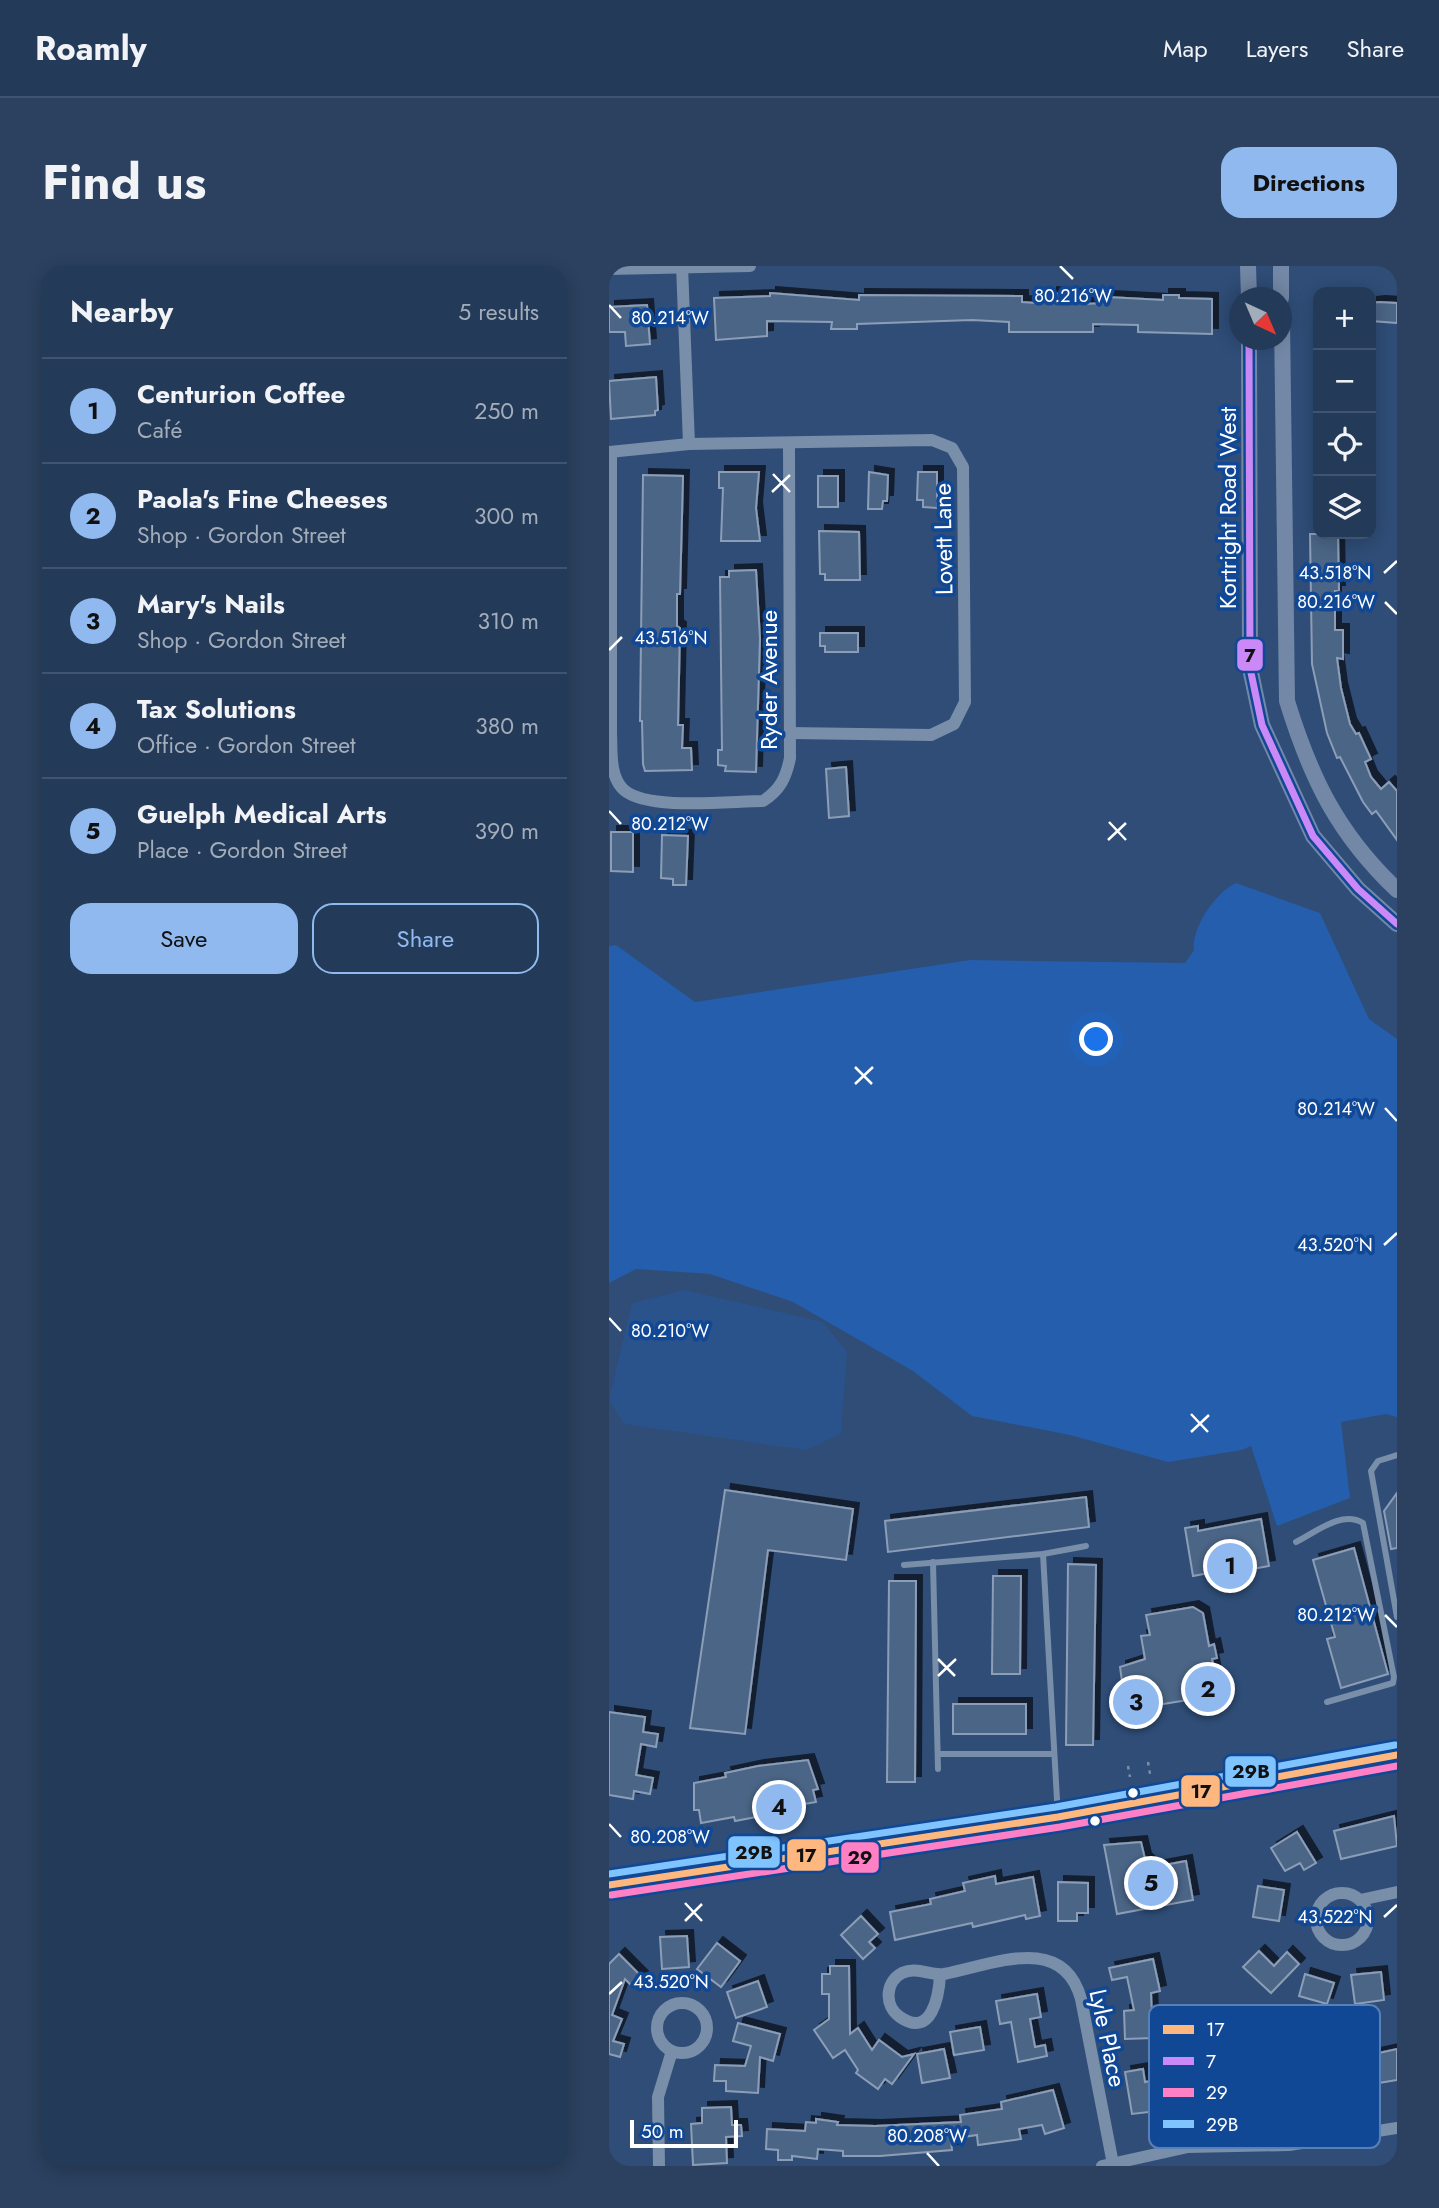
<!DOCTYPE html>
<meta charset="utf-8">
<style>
:root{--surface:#233a59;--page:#2b415f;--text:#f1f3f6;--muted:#a3adba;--line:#40546f;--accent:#90b9f0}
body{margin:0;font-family:Jost,sans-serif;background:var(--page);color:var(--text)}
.controls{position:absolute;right:21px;top:21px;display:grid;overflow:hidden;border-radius:14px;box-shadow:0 4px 18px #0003}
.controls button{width:63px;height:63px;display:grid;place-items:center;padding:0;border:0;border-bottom:2px solid var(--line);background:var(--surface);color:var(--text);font:35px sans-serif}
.compass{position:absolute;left:620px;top:21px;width:63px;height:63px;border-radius:50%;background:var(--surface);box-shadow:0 4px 18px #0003;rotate:136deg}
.scale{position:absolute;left:21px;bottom:18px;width:108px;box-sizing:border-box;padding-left:7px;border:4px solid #fff;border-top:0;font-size:19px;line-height:24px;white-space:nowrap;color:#fff;-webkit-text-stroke:5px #104896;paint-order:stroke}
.you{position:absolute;left:488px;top:774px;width:24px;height:24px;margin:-18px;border:5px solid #fff;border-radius:50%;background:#1a73e8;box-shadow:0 0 0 10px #1a73e833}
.badge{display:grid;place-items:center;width:46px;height:46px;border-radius:50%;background:var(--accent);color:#111;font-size:23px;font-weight:700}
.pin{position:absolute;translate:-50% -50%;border:4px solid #fff;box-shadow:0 2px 7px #0006}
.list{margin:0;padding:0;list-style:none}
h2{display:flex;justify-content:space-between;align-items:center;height:91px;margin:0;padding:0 28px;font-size:30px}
h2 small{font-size:23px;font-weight:400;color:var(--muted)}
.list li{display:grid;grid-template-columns:46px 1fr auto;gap:21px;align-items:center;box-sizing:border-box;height:105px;padding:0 28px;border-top:2px solid var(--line)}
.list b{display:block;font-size:26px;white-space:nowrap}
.list p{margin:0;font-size:23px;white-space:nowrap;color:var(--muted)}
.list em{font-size:23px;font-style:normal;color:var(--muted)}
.actions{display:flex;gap:14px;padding:21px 28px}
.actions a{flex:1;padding:16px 0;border:2px solid var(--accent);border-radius:21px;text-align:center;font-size:24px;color:var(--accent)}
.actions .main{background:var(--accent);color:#111}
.icon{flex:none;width:38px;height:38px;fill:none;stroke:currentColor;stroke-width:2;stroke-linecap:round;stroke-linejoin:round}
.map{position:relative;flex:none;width:788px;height:1900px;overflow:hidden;border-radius:21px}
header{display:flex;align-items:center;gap:42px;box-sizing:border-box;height:98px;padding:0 35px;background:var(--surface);border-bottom:2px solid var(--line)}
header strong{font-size:33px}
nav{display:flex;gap:38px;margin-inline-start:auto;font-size:24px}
.intro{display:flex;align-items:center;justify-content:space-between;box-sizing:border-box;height:168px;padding:0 42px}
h1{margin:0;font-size:49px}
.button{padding:18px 32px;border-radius:21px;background:var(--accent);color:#111;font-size:24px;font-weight:700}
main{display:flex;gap:42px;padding:0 42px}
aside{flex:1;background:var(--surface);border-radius:21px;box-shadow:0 4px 18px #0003}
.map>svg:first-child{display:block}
</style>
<header>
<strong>Roamly</strong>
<nav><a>Map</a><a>Layers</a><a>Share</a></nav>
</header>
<div class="intro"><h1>Find us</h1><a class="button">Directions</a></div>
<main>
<aside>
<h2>Nearby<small>5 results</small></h2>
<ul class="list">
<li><span class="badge">1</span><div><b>Centurion Coffee</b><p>Café</p></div><em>250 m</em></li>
<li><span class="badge">2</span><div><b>Paola's Fine Cheeses</b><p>Shop · Gordon Street</p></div><em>300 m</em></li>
<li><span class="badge">3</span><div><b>Mary's Nails</b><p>Shop · Gordon Street</p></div><em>310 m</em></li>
<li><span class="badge">4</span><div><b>Tax Solutions</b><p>Office · Gordon Street</p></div><em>380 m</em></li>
<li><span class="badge">5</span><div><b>Guelph Medical Arts</b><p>Place · Gordon Street</p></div><em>390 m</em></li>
</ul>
<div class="actions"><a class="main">Save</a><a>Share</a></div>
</aside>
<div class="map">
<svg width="788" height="1900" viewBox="0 0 788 1900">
<defs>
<filter id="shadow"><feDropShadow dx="6" dy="-6" stdDeviation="0" flood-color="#0009"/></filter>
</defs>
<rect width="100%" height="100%" fill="#2f4d77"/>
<!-- green -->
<path fill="#245ead" d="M627 617 711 647 760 753 788 773V1151L777 1148 732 1156 741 1232 668 1260 642 1180 633 1184 559 1196 461 1169 363 1150 304 1105 184 1036 101 1008 27 1003 0 1017V680L7 679 86 736 361 694 576 697 585 684C582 662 607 626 627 617Z"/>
<!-- water -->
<polygon fill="#2a528b" points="76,1024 214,1056 238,1086 232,1168 197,1184 15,1158 0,1134 23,1037"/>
<!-- building -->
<g fill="#4c6586" stroke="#8c9eb7" stroke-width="2" filter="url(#shadow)">
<polygon points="161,27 250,34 250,29 413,30 413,36 427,37 441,37 442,27 455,28 472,29 473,38 499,37 499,31 554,34 554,29 570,29 570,32 603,33 603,68 529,66 529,59 484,58 484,66 400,66 400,56 363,54 248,58 248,63 222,63 223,56 158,55 158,70 107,74 105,32 161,30"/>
<polygon points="770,36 788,37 788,57 762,55 762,37"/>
<polygon points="38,39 41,78 17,80 16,66 0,66 0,41"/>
<polygon points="47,111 49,144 46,145 46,149 2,153 0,115"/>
<polygon points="110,206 150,206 147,242 151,275 112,275 114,222 110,222"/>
<polygon points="260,206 279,209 278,235 274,235 273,243 259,243"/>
<polygon points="309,206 328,206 328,242 314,241 314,234 308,234"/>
<polygon points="34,209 74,210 71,328 68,328 68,360 71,362 69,459 74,459 73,482 82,482 83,504 36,505 34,498 33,455 31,455"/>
<rect x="209" y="210" width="20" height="31"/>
<polygon points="210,265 250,266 251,314 216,314 216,308 211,308"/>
<polygon points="701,268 729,268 730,325 726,325 726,364 734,364 734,393 728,392 732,422 741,458 747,468 750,467 762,493 756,496 762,511 772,523 780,516 788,525 788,574 767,545 763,548 754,536 731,491 728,492 718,467 703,398"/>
<polygon points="147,304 151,373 147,506 116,505 117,500 109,499 109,484 113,484 111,311 120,311 120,305"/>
<polygon points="211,367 249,367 249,386 216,386 216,380 211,380"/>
<polygon points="237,501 240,550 220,552 217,503"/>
<polygon points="2,566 24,566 24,606 2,605"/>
<polygon points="53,569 79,570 77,619 64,619 64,613 52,612"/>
<polygon points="116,1224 244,1243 237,1294 159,1284 136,1468 81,1462"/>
<polygon points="788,1227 788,1282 782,1283 775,1245"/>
<polygon points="477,1231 480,1261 279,1286 276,1255"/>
<polygon points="652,1253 660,1300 632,1305 631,1301 584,1310 576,1262 589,1260 589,1265"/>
<polygon points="745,1282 779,1408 732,1422 718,1373 726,1371 704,1294"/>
<polygon points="459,1298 487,1299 484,1479 457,1479"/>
<polygon points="384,1310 412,1310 411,1408 383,1408"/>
<polygon points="280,1315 307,1315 306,1516 278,1516"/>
<polygon points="584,1341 594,1347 600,1380 605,1378 608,1392 603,1393 610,1429 517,1444 511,1401 536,1393 532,1370 541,1369 537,1349"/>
<rect x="344" y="1438" width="73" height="30"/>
<polygon points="0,1446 36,1451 34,1466 49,1468 47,1481 32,1478 27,1509 44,1512 41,1528 25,1525 24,1533 0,1529"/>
<polygon points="199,1494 209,1523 204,1524 207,1536 173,1542 174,1546 126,1555 125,1551 92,1557 90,1544 85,1544 85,1517 117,1511 116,1507 149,1500"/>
<polygon points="785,1550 788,1580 732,1593 725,1565"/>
<polygon points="688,1566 707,1597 695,1604 691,1597 676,1605 662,1582"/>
<polygon points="532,1576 536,1593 545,1601 577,1595 584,1634 508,1648 495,1579"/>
<polygon points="386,1610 387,1618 424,1611 431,1650 417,1653 416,1649 364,1661 363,1657 286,1674 281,1646 322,1638 321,1633 356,1625 354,1617"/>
<polygon points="449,1616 479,1617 479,1647 468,1647 468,1655 449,1655"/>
<polygon points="649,1620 675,1624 670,1655 644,1651"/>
<polygon points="252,1650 269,1668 260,1676 266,1682 254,1693 232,1669"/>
<polygon points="78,1670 80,1701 53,1703 51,1671"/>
<polygon points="108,1677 131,1695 112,1721 88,1703"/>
<polygon points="650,1685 665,1700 678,1686 690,1698 662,1727 634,1701"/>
<polygon points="10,1688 33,1711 24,1721 16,1713 3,1749 13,1753 4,1775 15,1778 11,1791 0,1788 0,1698"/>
<polygon points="544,1693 551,1725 542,1727 544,1772 516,1773 515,1745 525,1744 518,1711 503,1714 500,1702"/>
<polygon points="221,1700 240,1700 241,1768 249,1762 263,1784 270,1774 293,1791 305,1788 283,1818 276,1813 269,1823 247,1807 249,1804 236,1784 224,1792 205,1764 220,1753 220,1728 213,1728 213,1708 221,1708"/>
<polygon points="772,1706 775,1734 746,1738 742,1709"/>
<polygon points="696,1708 725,1717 718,1738 690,1730"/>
<polygon points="149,1715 158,1741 127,1752 118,1726"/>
<polygon points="428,1728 432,1751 421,1753 426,1781 436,1779 438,1790 409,1796 402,1756 391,1758 387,1735"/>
<polygon points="129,1757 171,1768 164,1795 151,1791 149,1827 117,1825 117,1815 105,1815 106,1799 136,1800 142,1780 124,1775"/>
<polygon points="371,1761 375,1784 345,1789 341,1766"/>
<polygon points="335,1783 341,1812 313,1817 308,1788"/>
<polygon points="788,1783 788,1814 684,1831 683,1823 633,1830 633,1835 523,1848 516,1806 534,1803 536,1816 603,1805 604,1812 690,1797 692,1804"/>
<polygon points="444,1824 455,1862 436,1868 433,1859 410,1863 412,1873 369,1879 368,1869 342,1873 343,1884 271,1890 234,1890 234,1885 209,1883 208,1893 183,1890 183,1894 169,1894 169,1884 157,1883 158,1863 196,1865 197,1856 207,1857 207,1853 229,1856 228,1859 266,1860 352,1856 351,1849 393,1843 392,1836"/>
<polygon points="122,1841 123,1859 132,1859 133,1870 117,1871 118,1897 84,1899 82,1858 93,1857 93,1842"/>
</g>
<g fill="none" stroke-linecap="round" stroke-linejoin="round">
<!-- path -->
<g stroke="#788ea9" stroke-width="2.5" stroke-dasharray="3.5 5" stroke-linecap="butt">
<polyline points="539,1496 541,1508"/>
<polyline points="519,1500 521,1511"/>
</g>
<!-- lane -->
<g stroke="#788ea9" stroke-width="6">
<polyline points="788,1189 769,1195 762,1205 788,1351"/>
<path d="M687 1276C707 1266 733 1244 754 1257L785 1411 784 1417 718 1436"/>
<polyline points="434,1288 449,1551"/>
<polyline points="324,1296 329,1503"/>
<polyline points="295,1299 434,1288 477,1280"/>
<polyline points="330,1488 444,1488"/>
</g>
<!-- street -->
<g stroke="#788ea9" stroke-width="12">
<polyline points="73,0 80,178"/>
<polyline points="0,3 141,0"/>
<polyline points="0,186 80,178 323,174 343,182 354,201 356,436 345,458 322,469 180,467"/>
<path d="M2 186V467C3 484 0 511 15 524 39 545 122 535 154 535 171 524 177 512 181 492L180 178"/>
<circle cx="733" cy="1653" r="26"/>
<polyline points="751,1634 788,1626"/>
<path d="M331 1709C330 1729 323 1773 291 1751 275 1740 276 1716 293 1707 308 1700 321 1710 335 1708 383 1699 454 1666 472 1733L504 1898"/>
<circle cx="73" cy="1762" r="25"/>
<polyline points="50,1900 49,1831 63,1785"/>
<polyline points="493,1900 579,1881 680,1879 788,1862"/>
</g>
<!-- secondary -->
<g stroke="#7388a6" stroke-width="16">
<polyline points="639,0 640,32"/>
<polyline points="672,0 672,32"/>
<path d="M673 54 678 435C702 513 729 568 788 624"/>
<polyline points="640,74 641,402 653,459 704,570 749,623 788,658"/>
<polyline points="0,1619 449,1551 788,1489"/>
</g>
<defs>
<polyline id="bus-1" points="0,1619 449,1551 788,1489"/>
<polyline id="bus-2" points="640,74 641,402 653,459 704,570 749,623 788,658"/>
<polyline id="bus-3" points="2,1629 451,1561 788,1500"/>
<polyline id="bus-4" points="0,1608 447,1541 786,1479"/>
</defs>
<!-- bus-1 casing -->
<use href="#bus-1" stroke="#104896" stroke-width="12"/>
<!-- bus-2 casing -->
<use href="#bus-2" stroke="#104896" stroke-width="12"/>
<!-- bus-3 casing -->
<use href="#bus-3" stroke="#104896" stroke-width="12"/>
<!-- bus-4 casing -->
<use href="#bus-4" stroke="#104896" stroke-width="12"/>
<!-- bus-1 -->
<use href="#bus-1" stroke="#ffb780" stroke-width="7"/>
<!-- bus-2 -->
<use href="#bus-2" stroke="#ca89f6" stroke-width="7"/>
<!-- bus-3 -->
<use href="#bus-3" stroke="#ff80c5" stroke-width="7"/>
<!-- bus-4 -->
<use href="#bus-4" stroke="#80c4ff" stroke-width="7"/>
</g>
<!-- ticks -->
<path fill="none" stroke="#fff" stroke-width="2.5" d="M451 0 464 13M0 39 12 52M164 208 181 226M163 226 181 209M775 307 788 295M776 336 788 348M0 384 13 371M0 545 12 558M500 556 517 574M499 574 517 557M246 801 263 818M246 818 264 801M776 842 788 855M775 979 788 967M0 1052 12 1065M582 1148 599 1166M582 1166 600 1149M776 1349 788 1361M329 1393 346 1410M329 1410 347 1393M0 1558 12 1571M76 1637 93 1655M775 1651 788 1639M76 1655 93 1638M0 1728 13 1716M318 1887 330 1900"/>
<!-- markers -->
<g fill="#fff" stroke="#104896" stroke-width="2.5">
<circle cx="524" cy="1527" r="6"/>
<circle cx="486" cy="1555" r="6"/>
</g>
<g text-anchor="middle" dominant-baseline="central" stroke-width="7" stroke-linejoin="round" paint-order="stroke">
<!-- street labels -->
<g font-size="24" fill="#fff" stroke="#104896">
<text transform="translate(618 242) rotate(-90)">Kortright Road West</text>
<text transform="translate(334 273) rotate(-91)">Lovett Lane</text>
<text transform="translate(159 414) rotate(-90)">Ryder Avenue</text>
<text transform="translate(499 1772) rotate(78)">Lyle Place</text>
</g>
</g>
<!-- legend -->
<rect x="540" y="1739" width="231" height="143" rx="10" fill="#104896" stroke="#587fb6" stroke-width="2"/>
<rect x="554" y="1759" width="31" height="9" fill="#ffb780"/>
<rect x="554" y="1791" width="31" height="8" fill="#ca89f6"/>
<rect x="554" y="1822" width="31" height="9" fill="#ff80c5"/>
<rect x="554" y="1854" width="31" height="8" fill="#80c4ff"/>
<g font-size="19" fill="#fff">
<text x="597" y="1770">17</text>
<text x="597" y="1802">7</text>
<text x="597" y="1833">29</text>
<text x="597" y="1865">29B</text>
</g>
<g font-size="18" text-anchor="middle" fill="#fff" stroke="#104896" stroke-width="7" stroke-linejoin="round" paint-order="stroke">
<text x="464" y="36">80.216°W</text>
<text x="61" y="58">80.214°W</text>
<text x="726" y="313">43.518°N</text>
<text x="727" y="342">80.216°W</text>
<text x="62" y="378">43.516°N</text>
<text x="61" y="564">80.212°W</text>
<text x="727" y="849">80.214°W</text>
<text x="726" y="985">43.520°N</text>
<text x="61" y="1071">80.210°W</text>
<text x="727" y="1355">80.212°W</text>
<text x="61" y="1577">80.208°W</text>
<text x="726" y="1657">43.522°N</text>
<text x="62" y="1722">43.520°N</text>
<text x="318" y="1876">80.208°W</text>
</g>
<g stroke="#104896" stroke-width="2.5">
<rect x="627" y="372" width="28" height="34" rx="7" fill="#ca89f6"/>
<rect x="615" y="1489" width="53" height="33" rx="7" fill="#80c4ff"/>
<rect x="571" y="1508" width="41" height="34" rx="7" fill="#ffb780"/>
<rect x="118" y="1569" width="54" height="34" rx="7" fill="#80c4ff"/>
<rect x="177" y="1572" width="41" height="34" rx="7" fill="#ffb780"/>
<rect x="231" y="1575" width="40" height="33" rx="7" fill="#ff80c5"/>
</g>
<g font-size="19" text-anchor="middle" font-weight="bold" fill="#111">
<text x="641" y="396">7</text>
<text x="642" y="1512">29B</text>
<text x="592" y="1532">17</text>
<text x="145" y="1593">29B</text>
<text x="197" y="1596">17</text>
<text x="251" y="1598">29</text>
</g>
</svg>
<div class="controls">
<button>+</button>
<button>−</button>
<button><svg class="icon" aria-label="locate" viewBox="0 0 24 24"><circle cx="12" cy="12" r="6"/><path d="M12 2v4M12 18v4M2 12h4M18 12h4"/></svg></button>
<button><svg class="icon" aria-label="layers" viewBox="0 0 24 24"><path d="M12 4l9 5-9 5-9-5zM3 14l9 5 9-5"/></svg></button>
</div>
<svg class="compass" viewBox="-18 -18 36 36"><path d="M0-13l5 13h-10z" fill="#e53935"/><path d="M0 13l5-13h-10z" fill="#a3adba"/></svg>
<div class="scale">50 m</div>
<div class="you"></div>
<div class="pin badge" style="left:621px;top:1300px">1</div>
<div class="pin badge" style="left:599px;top:1423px">2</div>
<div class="pin badge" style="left:527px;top:1436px">3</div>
<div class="pin badge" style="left:170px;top:1541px">4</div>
<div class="pin badge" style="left:542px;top:1617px">5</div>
</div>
</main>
